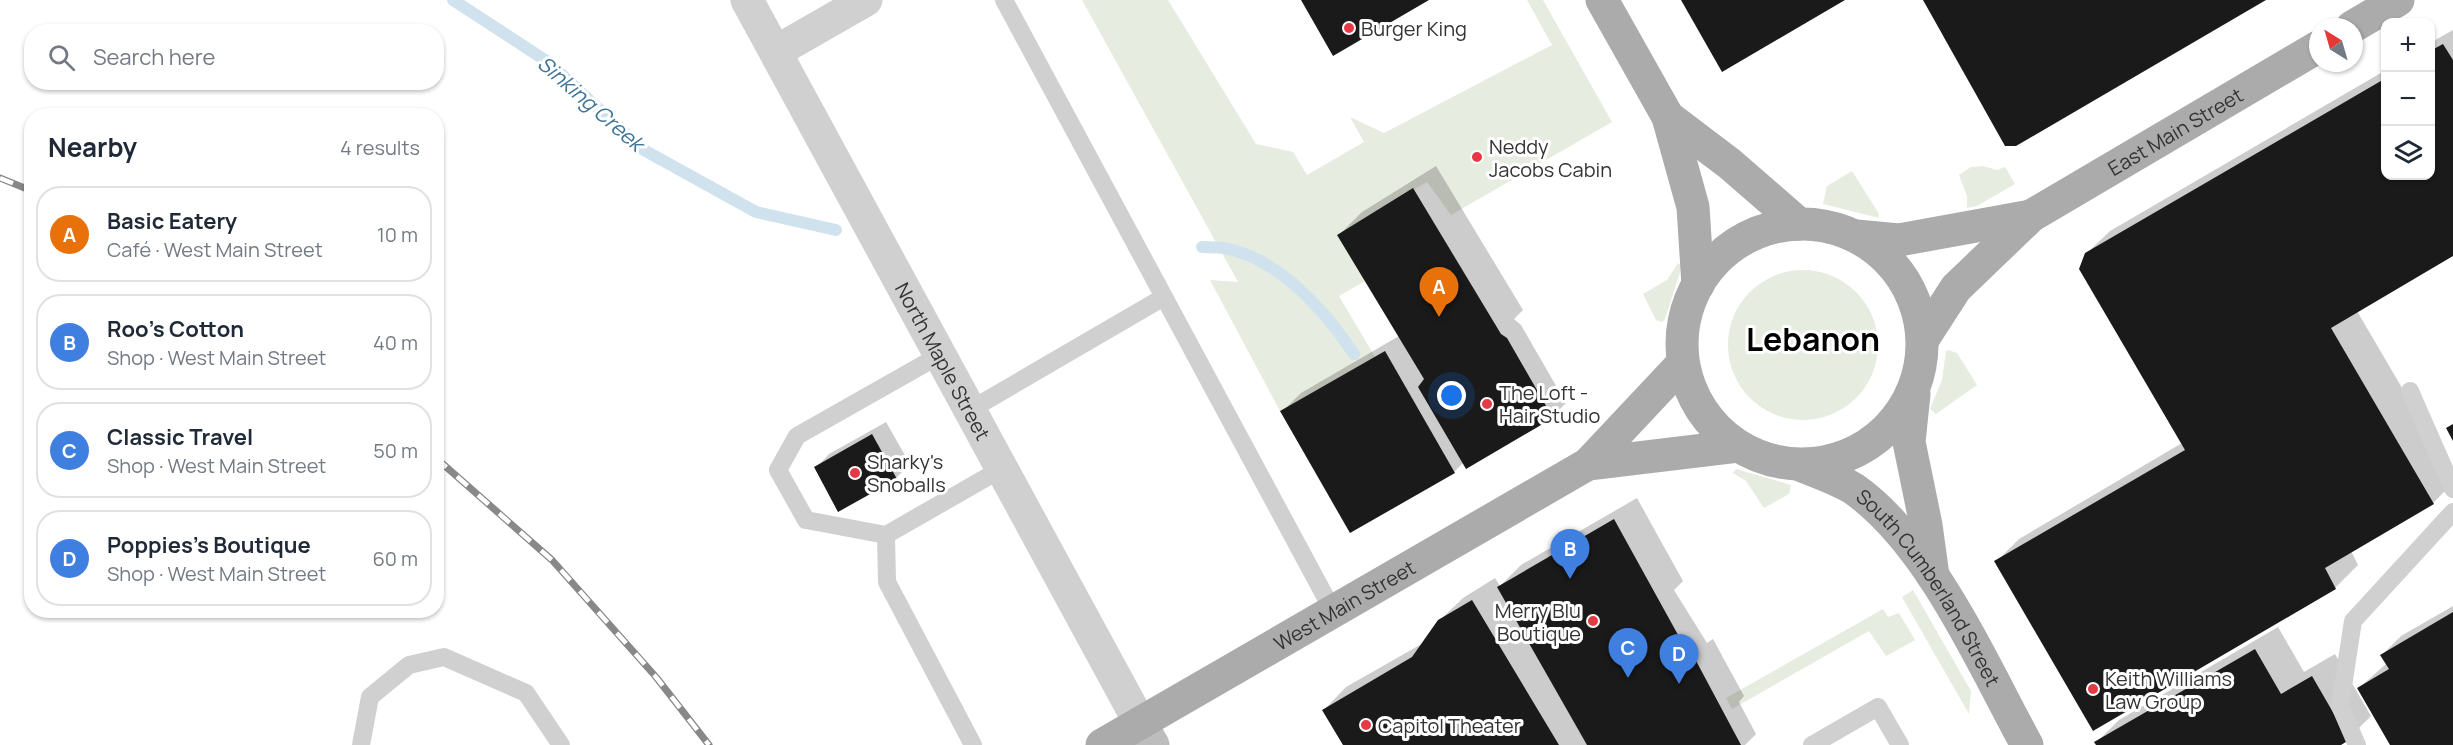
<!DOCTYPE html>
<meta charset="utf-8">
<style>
:root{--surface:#fff;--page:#f2f2f3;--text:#1f2937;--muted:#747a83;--line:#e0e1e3;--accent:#db2777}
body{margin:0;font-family:Manrope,sans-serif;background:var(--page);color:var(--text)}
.controls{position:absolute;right:18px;top:18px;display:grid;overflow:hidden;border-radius:12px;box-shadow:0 2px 4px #0004}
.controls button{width:54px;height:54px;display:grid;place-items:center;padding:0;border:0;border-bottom:2px solid var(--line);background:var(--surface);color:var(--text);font:30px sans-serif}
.compass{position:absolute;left:2309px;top:18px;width:54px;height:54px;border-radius:50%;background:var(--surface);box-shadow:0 2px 4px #0004;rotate:323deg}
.you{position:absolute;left:1452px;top:396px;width:21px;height:21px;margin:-15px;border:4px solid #fff;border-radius:50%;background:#1a73e8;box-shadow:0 0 0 9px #1a73e833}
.badge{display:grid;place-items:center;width:39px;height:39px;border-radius:50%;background:var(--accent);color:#fff;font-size:20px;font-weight:700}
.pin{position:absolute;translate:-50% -50px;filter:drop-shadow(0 2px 3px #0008)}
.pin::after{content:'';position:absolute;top:32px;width:21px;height:18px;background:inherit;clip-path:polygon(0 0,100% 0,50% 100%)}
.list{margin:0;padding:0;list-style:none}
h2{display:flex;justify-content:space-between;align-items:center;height:78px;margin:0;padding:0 24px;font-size:26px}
h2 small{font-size:20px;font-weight:400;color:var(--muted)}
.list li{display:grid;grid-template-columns:39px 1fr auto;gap:18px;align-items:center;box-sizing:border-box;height:96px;margin:0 12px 12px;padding:0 12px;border:2px solid var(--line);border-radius:24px}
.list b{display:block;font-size:22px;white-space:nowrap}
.list p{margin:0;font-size:20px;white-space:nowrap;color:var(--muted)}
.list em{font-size:20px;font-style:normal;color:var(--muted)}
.icon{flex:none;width:33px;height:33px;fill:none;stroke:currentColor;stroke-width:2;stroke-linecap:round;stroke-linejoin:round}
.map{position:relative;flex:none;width:2453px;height:745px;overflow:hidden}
.search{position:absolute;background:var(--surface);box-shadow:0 2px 4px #0004;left:24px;top:24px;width:420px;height:66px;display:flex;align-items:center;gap:15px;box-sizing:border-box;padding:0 21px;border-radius:24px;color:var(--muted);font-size:22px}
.panel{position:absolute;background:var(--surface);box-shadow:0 2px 4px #0004;left:24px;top:108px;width:420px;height:510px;border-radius:24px}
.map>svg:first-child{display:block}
</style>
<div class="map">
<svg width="2453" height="745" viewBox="0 0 2453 745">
<rect width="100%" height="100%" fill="#fff"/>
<!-- green -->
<g fill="#e6ecdf">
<polygon points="1082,0 1168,0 1256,144 1293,152 1307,175 1364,142 1350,117 1384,133 1552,45 1527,0 1543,0 1612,122 1451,215 1427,182 1337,235 1365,281 1339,296 1375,357 1280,411 1210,280 1238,282"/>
<polygon points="1983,166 1997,170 2005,167 2015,184 1977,206 1967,208 1967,196 1959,175 1971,167"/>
<polygon points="1852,171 1879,214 1879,218 1823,204 1827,186"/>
<polygon points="1678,263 1682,266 1665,319 1662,322 1656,320 1643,294 1667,280"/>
<circle cx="1803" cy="345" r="75"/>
<polygon points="1948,350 1957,353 1977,385 1936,414 1930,409 1942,380 1946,351"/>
<polygon points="1736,469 1791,485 1789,494 1764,508 1746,481 1733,473"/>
<polygon points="1913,590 1971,691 1969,714 1902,597"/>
<polygon points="1883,609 1888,617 1899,613 1915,640 1886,656 1869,631 1732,709 1726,698"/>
</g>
<!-- shadow -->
<g fill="#0003">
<polygon points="2453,30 2453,254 2357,311 2453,475 2453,483 2433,503 2351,551 2358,565 2336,587 2093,729 1996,562 2019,539 2182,443 2086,254 2110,231 2386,70 2386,176 2430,176 2430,43"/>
<polygon points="1436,166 1523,310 1514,319 1521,325 1566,403 1552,417 1464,462 1454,472 1282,412 1301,393 1399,336 1339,235 1362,212"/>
<polygon points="886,422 910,464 896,478 816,468 829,454"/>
<polygon points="1637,498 1683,581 1674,590 1707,643 1713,639 1744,696 1739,702 1756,734 1745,745 1345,745 1324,710 1346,687 1425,642 1439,621 1463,598 1495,578 1500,586 1521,565"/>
<polygon points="2453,606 2453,745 2392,745 2359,688 2387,663 2382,655 2401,636"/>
<polygon points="2278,627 2304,672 2335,654 2371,716 2348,739 2338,745 2097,745 2096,743 2119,720"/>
</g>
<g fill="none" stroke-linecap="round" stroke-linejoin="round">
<!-- stream -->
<g stroke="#cfe2ee" stroke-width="12">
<polyline points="453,0 548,62 642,149 756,212 836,230"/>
<path d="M1202 247C1211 247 1221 247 1229 249 1282 262 1325 311 1354 354"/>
</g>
</g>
<!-- building -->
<g fill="#1a1a1a">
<polygon points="1301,0 1429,0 1333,56"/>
<polygon points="1681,0 1845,0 1722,72"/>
<polygon points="1923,0 2266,0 2016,146 2005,146"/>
<polygon points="2443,44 2453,60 2453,256 2331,328 2434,504 2325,568 2336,589 2093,731 1994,561 2185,450 2079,269 2085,253 2386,78 2386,176 2430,176 2430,51"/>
<polygon points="1413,188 1501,334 1507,338 1553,418 1466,469 1418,387 1424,379 1337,235"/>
<polygon points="1385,351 1455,473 1350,533 1280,411"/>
<polygon points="2453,424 2453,441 2446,428"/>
<polygon points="872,434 897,479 838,512 814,467"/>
<polygon points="1614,519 1677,633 1694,657 1741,745 1587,745 1497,587"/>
<polygon points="1472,600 1559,745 1343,745 1322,710 1412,657 1438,620"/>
<polygon points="2453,612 2453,745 2390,745 2357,688 2389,669 2380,655"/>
<polygon points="2255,649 2281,694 2312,676 2349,740 2341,745 2096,745 2094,742"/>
</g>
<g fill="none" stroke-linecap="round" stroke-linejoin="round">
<!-- lane -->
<g stroke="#d0d0d0" stroke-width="18">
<polyline points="1164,297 1333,611"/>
<polyline points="2410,391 2453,489"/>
<polyline points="970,410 1164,297 1004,0"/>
<polyline points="886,535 806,520 778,470 797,436 940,355"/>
<polyline points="361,745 370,697 409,665 444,657 526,693 561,745"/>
<polyline points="973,745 887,582 886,535 1003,468"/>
<polyline points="1812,745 1878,707 1900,745"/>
<polyline points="2357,745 2340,706 2353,621 2453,512"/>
</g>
<!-- street -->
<g stroke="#d0d0d0" stroke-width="33">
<path id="s1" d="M747 0 1140 723"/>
<polyline points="777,51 866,0"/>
</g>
<!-- secondary -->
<polyline stroke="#bdbdbd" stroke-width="33" points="1140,723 1153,745"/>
<!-- primary -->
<g stroke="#ababab" stroke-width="33">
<polyline points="1602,0 1668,117 1693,207 1698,285"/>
<polyline points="2352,27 2398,0"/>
<polyline points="1668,117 1730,164 1799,224"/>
<circle cx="1802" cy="344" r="120"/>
<polyline points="1856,236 1899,240 2031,216"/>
<path id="s2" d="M1923 339 1956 288 2031 216 2318 47"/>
<polyline points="1914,394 1909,442 1926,525 1933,576"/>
<polyline points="1588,464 1738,446"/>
<path id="s3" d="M1800 465C1817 472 1838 479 1854 489 1931 544 1982 663 2027 745"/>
<path id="s4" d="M1102 745 1588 464 1683 363"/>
</g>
<defs>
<g id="rail">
<polyline points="0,178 32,191"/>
<polyline points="436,458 552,560 656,677 709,745"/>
</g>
</defs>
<!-- rail casing -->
<use href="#rail" stroke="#888" stroke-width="7"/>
<!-- rail -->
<use href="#rail" stroke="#fff" stroke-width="4.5" stroke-dasharray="14" stroke-linecap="butt"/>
</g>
<!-- markers -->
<g fill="#e63946" stroke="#fff" stroke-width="2">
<circle cx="1349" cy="28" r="6"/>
<circle cx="1477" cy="157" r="6"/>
<circle cx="1487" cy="404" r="6"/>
<circle cx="855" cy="473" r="6"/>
<circle cx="1593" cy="621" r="6"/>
<circle cx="2093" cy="689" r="6"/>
<circle cx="1366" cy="725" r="6"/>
</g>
<g text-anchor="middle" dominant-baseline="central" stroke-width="6" stroke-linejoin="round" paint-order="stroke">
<!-- poi labels -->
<g font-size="20" fill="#333" stroke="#fff" text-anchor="start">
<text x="1361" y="28">Burger King</text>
<text x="1489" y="146">Neddy<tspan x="1489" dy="23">Jacobs Cabin</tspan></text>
<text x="1499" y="392">The Loft -<tspan x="1499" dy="23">Hair Studio</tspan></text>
<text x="867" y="461">Sharky's<tspan x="867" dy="23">Snoballs</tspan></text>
<text x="1581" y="610" text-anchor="end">Merry Blu<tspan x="1581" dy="23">Boutique</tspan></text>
<text x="2105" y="678">Keith Williams<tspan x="2105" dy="23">Law Group</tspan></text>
<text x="1378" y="725">Capitol Theater</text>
</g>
<!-- street labels -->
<g font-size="20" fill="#333" stroke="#fff">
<text stroke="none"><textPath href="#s2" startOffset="332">East Main Street</textPath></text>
<text stroke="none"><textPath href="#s1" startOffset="411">North Maple Street</textPath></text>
<text stroke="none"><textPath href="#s3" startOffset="184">South Cumberland Street</textPath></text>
<text stroke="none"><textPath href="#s4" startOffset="280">West Main Street</textPath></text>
</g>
<!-- water labels -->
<g font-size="21" font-style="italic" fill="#3f7597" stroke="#fff">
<text transform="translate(591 103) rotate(41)">Sinking Creek</text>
</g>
<!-- town labels -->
<g font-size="32" font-weight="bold" fill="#000" stroke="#fff">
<text x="1813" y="339">Lebanon</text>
</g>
</g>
</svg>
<div class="controls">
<button>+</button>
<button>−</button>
<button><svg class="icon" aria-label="layers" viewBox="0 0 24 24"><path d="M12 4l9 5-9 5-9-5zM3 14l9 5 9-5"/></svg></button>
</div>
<svg class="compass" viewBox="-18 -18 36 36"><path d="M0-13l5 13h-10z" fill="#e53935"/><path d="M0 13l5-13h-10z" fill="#747a83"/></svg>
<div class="you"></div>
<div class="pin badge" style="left:1439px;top:317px;background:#e8710a">A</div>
<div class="pin badge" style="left:1570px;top:579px;background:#3f7fe0">B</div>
<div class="pin badge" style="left:1628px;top:678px;background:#3f7fe0">C</div>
<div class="pin badge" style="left:1679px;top:684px;background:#3f7fe0">D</div>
<div class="search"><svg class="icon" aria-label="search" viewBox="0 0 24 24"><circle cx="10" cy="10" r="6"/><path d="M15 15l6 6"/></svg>Search here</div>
<section class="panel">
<h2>Nearby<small>4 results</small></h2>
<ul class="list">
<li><span class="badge" style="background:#e8710a">A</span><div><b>Basic Eatery</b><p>Café · West Main Street</p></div><em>10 m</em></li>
<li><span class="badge" style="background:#3f7fe0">B</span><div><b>Roo's Cotton</b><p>Shop · West Main Street</p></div><em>40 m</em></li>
<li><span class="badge" style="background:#3f7fe0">C</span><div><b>Classic Travel</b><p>Shop · West Main Street</p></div><em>50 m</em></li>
<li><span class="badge" style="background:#3f7fe0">D</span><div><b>Poppies's Boutique</b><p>Shop · West Main Street</p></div><em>60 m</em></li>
</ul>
</section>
</div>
